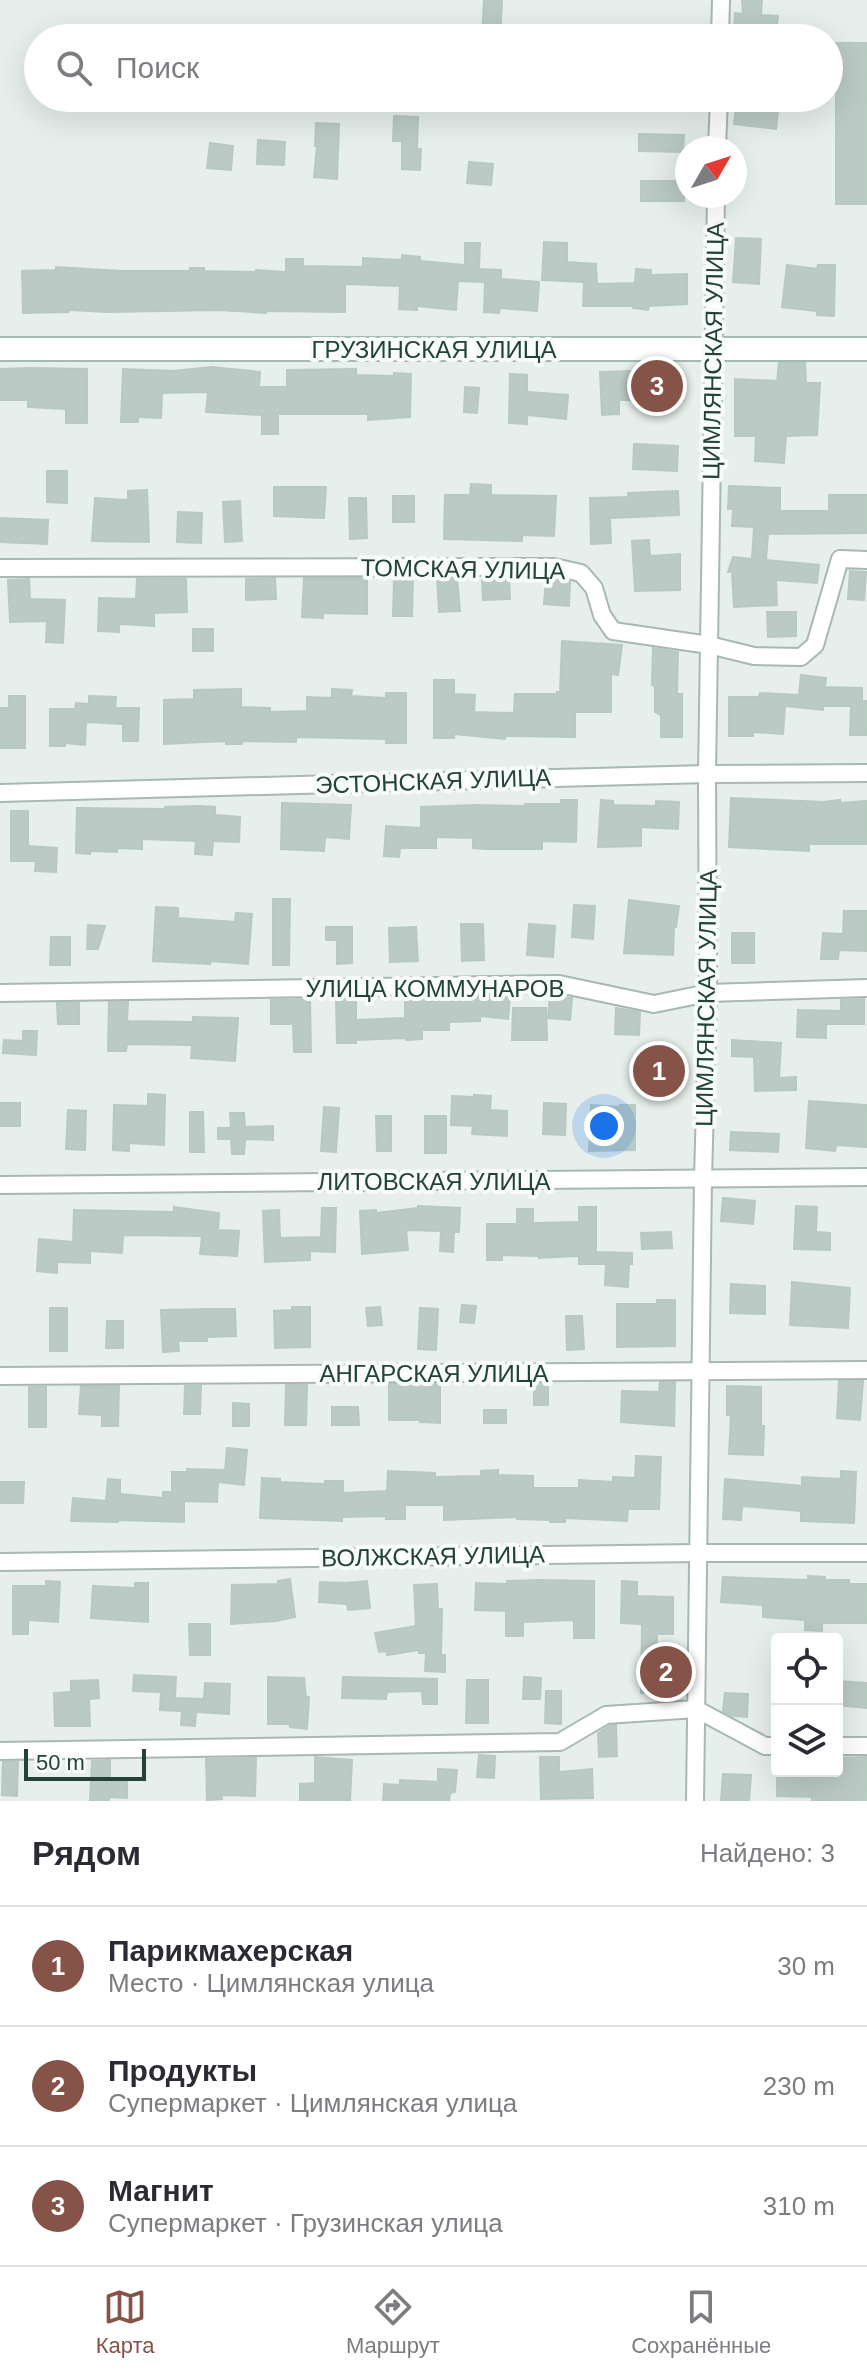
<!DOCTYPE html>
<html lang="ru">
<meta charset="utf-8">
<style>
:root{--surface:#fff;--page:#f7f7f7;--text:#2b2b33;--muted:#7c7c81;--line:#e1e1e2;--accent:#855347}
body{margin:0;font-family:Arial,sans-serif;background:var(--page);color:var(--text)}
.controls{position:absolute;right:24px;bottom:24px;display:grid;overflow:hidden;border-radius:8px;box-shadow:0 8px 32px #0002}
.controls button{width:72px;height:72px;display:grid;place-items:center;padding:0;border:0;border-bottom:2px solid var(--line);background:var(--surface);color:var(--text);font:40px sans-serif}
.compass{position:absolute;left:675px;top:136px;width:72px;height:72px;border-radius:50%;background:var(--surface);box-shadow:0 8px 32px #0002;rotate:51deg}
.scale{position:absolute;left:24px;bottom:20px;width:122px;box-sizing:border-box;padding-left:8px;border:4px solid #24423a;border-top:0;font-size:22px;line-height:28px;white-space:nowrap;color:#24423a;-webkit-text-stroke:6px #f7fbf9;paint-order:stroke}
.you{position:absolute;left:604px;top:1126px;width:28px;height:28px;margin:-20px;border:6px solid #fff;border-radius:50%;background:#1a73e8;box-shadow:0 0 0 12px #1a73e833}
.badge{display:grid;place-items:center;width:52px;height:52px;border-radius:50%;background:var(--accent);color:#fff;font-size:26px;font-weight:700}
.pin{position:absolute;translate:-50% -50%;border:4px solid #fff;box-shadow:0 2px 8px #0006}
.list{margin:0;padding:0;list-style:none}
h2{display:flex;justify-content:space-between;align-items:center;height:104px;margin:0;padding:0 32px;font-size:34px}
h2 small{font-size:26px;font-weight:400;color:var(--muted)}
.list li{display:grid;grid-template-columns:52px 1fr auto;gap:24px;align-items:center;box-sizing:border-box;height:120px;padding:0 32px;border-top:2px solid var(--line)}
.list b{display:block;font-size:30px;white-space:nowrap}
.list p{margin:0;font-size:26px;white-space:nowrap;color:var(--muted)}
.list em{font-size:26px;font-style:normal;color:var(--muted)}
.icon{flex:none;width:44px;height:44px;fill:none;stroke:currentColor;stroke-width:2;stroke-linecap:round;stroke-linejoin:round}
.map{position:relative;flex:none;width:867px;height:1801px;overflow:hidden}
.search{position:absolute;background:var(--surface);box-shadow:0 8px 32px #0002;left:24px;right:24px;top:24px;height:88px;display:flex;align-items:center;gap:20px;box-sizing:border-box;padding:0 28px;border-radius:44px;color:var(--muted);font-size:30px}
.sheet{height:464px;background:var(--surface)}
nav{display:flex;justify-content:space-around;align-items:center;box-sizing:border-box;height:112px;border-top:2px solid var(--line);background:var(--surface);font-size:22px;color:var(--muted)}
nav a{display:grid;justify-items:center;gap:4px}
nav .on{color:var(--accent)}
.map>svg:first-child{display:block}
</style>
<div class="map">
<svg width="867" height="1801" viewBox="0 0 867 1801">
<rect width="100%" height="100%" fill="#e6efeb"/>
<!-- building -->
<g fill="#bbcac4" stroke="#b8c9c2" stroke-width="2">
<polygon points="484,0 502,0 500,38 482,38"/>
<polygon points="742,0 762,0 761,15 778,16 776,33 734,30 735,13 743,14"/>
<rect x="836" y="43" width="31" height="161"/>
<polygon points="736,106 778,111 776,129 734,124"/>
<polygon points="394,116 418,117 417,149 421,149 420,170 402,169 402,141 393,141"/>
<polygon points="316,123 339,124 337,179 314,177 317,146 315,146"/>
<polygon points="639,134 684,135 683,152 639,151"/>
<polygon points="258,140 285,142 284,165 257,164"/>
<polygon points="210,143 233,146 231,170 207,168"/>
<polygon points="469,162 493,164 491,185 467,183"/>
<rect x="641" y="181" width="43" height="20"/>
<polygon points="736,238 761,239 759,284 733,282"/>
<polygon points="544,242 567,243 567,262 596,264 597,284 635,283 636,269 651,270 651,275 687,274 687,304 649,306 648,310 633,308 634,306 583,306 584,282 542,280"/>
<polygon points="465,243 480,243 479,269 501,270 501,279 539,282 537,311 500,308 499,313 484,312 485,282 458,281 456,310 417,306 417,310 399,309 400,286 345,284 345,312 266,311 266,313 220,310 108,312 68,310 68,312 23,313 22,271 56,270 56,267 123,271 190,271 190,268 204,268 204,271 256,272 256,270 286,272 286,259 303,259 303,266 363,267 363,258 402,260 402,255 420,257 420,261 465,265"/>
<polygon points="787,265 817,269 818,265 835,265 834,316 817,315 817,311 782,307"/>
<polygon points="779,363 805,363 806,383 820,383 817,435 786,436 784,463 755,461 756,436 735,436 735,379 777,381"/>
<polygon points="211,367 260,372 259,387 287,387 287,370 356,369 356,375 394,376 394,373 411,374 410,417 368,420 368,414 278,414 278,434 262,434 262,415 206,412 208,392 162,393 161,418 138,417 138,422 121,422 123,369 174,371"/>
<polygon points="30,368 87,369 87,423 66,423 66,409 28,407 28,400 0,400 0,369"/>
<polygon points="632,371 682,372 683,400 619,400 619,414 602,415 600,372"/>
<polygon points="510,374 527,375 527,392 568,395 566,419 527,415 527,424 509,423"/>
<polygon points="465,387 479,388 477,413 464,412"/>
<polygon points="634,444 678,446 677,471 633,469"/>
<polygon points="47,471 67,471 67,503 47,502"/>
<polygon points="471,484 491,485 491,495 556,496 554,536 522,535 522,541 444,539 445,495 470,495"/>
<polygon points="729,486 780,488 780,511 829,511 829,495 867,495 867,533 768,534 766,560 819,565 817,583 776,580 777,605 734,607 732,572 728,572 733,557 752,559 754,527 732,526 733,509 728,509"/>
<polygon points="274,487 326,487 324,518 274,516"/>
<polygon points="147,490 149,542 92,541 95,498 128,500 128,491"/>
<polygon points="678,491 679,515 610,518 611,543 591,544 590,498 628,497 628,493"/>
<rect x="393" y="496" width="21" height="26"/>
<polygon points="349,498 366,498 367,538 350,539"/>
<polygon points="240,501 242,541 225,542 223,502"/>
<polygon points="178,512 202,513 201,543 177,542"/>
<polygon points="0,518 48,520 47,544 0,542"/>
<polygon points="649,540 650,556 680,554 680,590 635,591 632,541"/>
<polygon points="850,571 866,572 864,600 848,599"/>
<polygon points="275,578 276,599 246,600 246,579"/>
<polygon points="304,578 367,578 367,614 323,613 323,618 302,617"/>
<polygon points="394,578 413,578 412,616 393,616"/>
<polygon points="437,578 457,578 460,611 439,612"/>
<polygon points="482,578 509,578 510,599 483,600"/>
<polygon points="546,578 570,582 569,606 544,604"/>
<polygon points="29,579 30,599 65,600 63,643 46,642 47,621 10,622 8,580"/>
<polygon points="137,579 186,579 187,612 154,613 154,626 119,624 119,632 98,631 99,598 136,599"/>
<polygon points="767,612 796,612 796,636 768,637"/>
<rect x="193" y="629" width="20" height="22"/>
<polygon points="562,641 622,645 618,675 611,674 611,712 575,712 575,737 506,736 505,739 454,734 454,738 434,738 434,680 454,680 454,694 475,695 474,712 514,713 515,694 557,694 557,692 560,692"/>
<polygon points="653,648 678,652 677,694 682,694 682,737 661,737 661,715 655,712 655,686 652,685"/>
<polygon points="801,675 826,678 825,687 862,688 862,701 867,701 867,735 850,735 851,706 823,706 823,710 785,706 783,734 753,732 753,736 729,736 729,697 759,697 760,693 799,695"/>
<polygon points="241,689 241,707 270,708 270,712 307,711 307,697 332,698 332,689 352,690 351,696 386,698 386,693 406,693 406,743 386,743 386,739 296,737 296,742 242,741 242,744 226,744 226,741 164,744 164,700 194,699 194,690"/>
<polygon points="9,696 25,696 25,748 0,748 0,708 9,708"/>
<polygon points="89,696 116,697 115,708 139,708 138,741 123,741 123,724 86,722 85,745 65,743 65,746 50,746 50,709 75,709 76,703 89,704"/>
<polygon points="731,798 824,802 840,800 840,803 866,801 867,844 809,844 809,851 729,847"/>
<polygon points="561,800 577,800 576,842 542,841 542,849 486,849 473,848 473,838 436,837 436,848 400,848 399,857 384,856 386,826 421,828 421,807 476,805 525,806 525,804 561,804"/>
<polygon points="601,800 613,801 613,805 656,806 656,801 679,802 678,829 641,827 641,846 598,847"/>
<polygon points="282,803 351,805 349,839 325,837 324,851 281,849"/>
<polygon points="198,806 215,807 215,815 240,817 239,842 213,841 212,855 195,854 196,841 142,839 142,849 117,848 117,852 90,851 90,854 76,853 77,808 165,809 165,807"/>
<polygon points="11,811 28,811 28,846 57,848 56,872 35,871 36,861 11,861"/>
<polygon points="273,899 290,899 289,965 273,965"/>
<polygon points="629,900 679,906 676,927 674,927 673,955 624,953"/>
<polygon points="574,905 595,906 593,939 572,937"/>
<polygon points="156,907 178,908 178,918 235,922 236,913 252,914 248,964 211,961 210,964 153,961"/>
<polygon points="844,911 867,911 866,951 839,950 838,959 821,959 823,933 843,934"/>
<polygon points="461,924 483,924 484,960 462,961"/>
<polygon points="529,924 555,926 553,957 527,955"/>
<polygon points="88,925 105,926 98,949 87,949"/>
<polygon points="326,927 352,927 352,963 337,964 337,940 326,940"/>
<polygon points="416,927 418,961 390,962 389,928"/>
<rect x="732" y="933" width="22" height="30"/>
<polygon points="51,937 70,937 70,965 50,965"/>
<polygon points="550,995 572,998 570,1020 548,1018"/>
<polygon points="510,996 508,1019 480,1016 480,1021 449,1022 449,1030 422,1030 422,1039 406,1040 406,1038 356,1040 356,1043 337,1043 336,999 356,998 356,1020 405,1018 405,997"/>
<polygon points="310,999 311,1052 294,1052 293,1024 271,1024 271,1000"/>
<polygon points="864,999 864,1024 826,1024 826,1038 797,1037 798,1010 841,1011 841,1000"/>
<polygon points="109,1002 128,1002 127,1021 193,1022 193,1017 238,1018 235,1061 191,1058 192,1045 127,1044 126,1051 108,1051"/>
<polygon points="57,1003 79,1003 79,1024 58,1024"/>
<polygon points="513,1008 546,1008 547,1040 512,1040"/>
<polygon points="616,1008 640,1012 639,1035 615,1034"/>
<polygon points="23,1031 37,1031 36,1055 3,1053 4,1040 23,1041"/>
<polygon points="732,1040 781,1043 779,1078 796,1077 796,1090 755,1091 754,1057 732,1056"/>
<polygon points="647,1052 672,1053 671,1091 646,1090"/>
<polygon points="148,1094 165,1095 164,1145 129,1143 129,1151 113,1150 114,1105 148,1106"/>
<polygon points="474,1095 491,1096 490,1110 507,1111 507,1136 472,1134 473,1126 451,1125 452,1096 474,1097"/>
<polygon points="809,1101 867,1105 867,1147 836,1145 835,1151 806,1148"/>
<rect x="0" y="1103" width="20" height="23"/>
<polygon points="544,1103 566,1104 565,1135 543,1134"/>
<polygon points="591,1105 620,1107 620,1105 635,1105 635,1150 589,1151"/>
<polygon points="324,1107 339,1108 336,1152 321,1151"/>
<polygon points="68,1110 86,1111 85,1150 66,1149"/>
<polygon points="190,1112 203,1112 204,1152 190,1152"/>
<polygon points="230,1113 244,1113 245,1127 273,1126 273,1140 245,1139 244,1154 232,1154 231,1139 218,1139 218,1128 231,1128"/>
<polygon points="376,1116 391,1116 391,1151 377,1151"/>
<rect x="425" y="1116" width="21" height="37"/>
<polygon points="731,1132 779,1134 778,1152 730,1150"/>
<polygon points="723,1198 755,1201 753,1224 721,1221"/>
<polygon points="418,1206 460,1208 459,1232 454,1232 453,1252 440,1251 441,1231 406,1230 408,1250 362,1254 360,1211 376,1210 376,1213 418,1208"/>
<polygon points="796,1206 817,1207 816,1232 830,1233 830,1250 794,1249"/>
<polygon points="174,1207 219,1213 218,1230 239,1231 237,1256 200,1254 202,1236 123,1235 122,1253 90,1251 90,1263 57,1262 57,1273 37,1271 39,1239 73,1242 74,1210 174,1212"/>
<polygon points="579,1207 596,1207 596,1252 632,1253 632,1264 629,1264 628,1287 605,1285 606,1264 579,1264 579,1256 539,1258 539,1256 502,1255 502,1260 487,1260 487,1224 517,1224 517,1209 533,1209 533,1223 579,1222"/>
<polygon points="322,1208 336,1208 335,1252 310,1251 310,1260 265,1262 263,1211 279,1210 280,1238 321,1237"/>
<polygon points="671,1232 672,1248 642,1249 641,1233"/>
<polygon points="792,1282 850,1288 848,1328 790,1325"/>
<polygon points="731,1284 765,1286 765,1314 730,1313"/>
<polygon points="657,1300 675,1300 675,1346 617,1347 617,1304 657,1304"/>
<polygon points="462,1305 476,1306 474,1323 460,1322"/>
<polygon points="292,1307 310,1307 310,1347 275,1348 274,1311 292,1310"/>
<polygon points="380,1307 382,1325 368,1326 366,1308"/>
<rect x="50" y="1308" width="17" height="43"/>
<polygon points="420,1308 438,1309 436,1350 418,1349"/>
<polygon points="207,1309 235,1309 236,1336 207,1337 207,1341 178,1341 179,1351 163,1352 161,1310"/>
<polygon points="566,1316 582,1316 584,1349 567,1350"/>
<polygon points="107,1321 123,1321 123,1348 106,1348"/>
<polygon points="839,1381 863,1381 860,1420 837,1418"/>
<polygon points="660,1382 675,1382 674,1426 621,1422 622,1391 659,1392"/>
<rect x="534" y="1383" width="14" height="22"/>
<polygon points="389,1384 440,1384 440,1423 420,1422 421,1420 389,1420"/>
<polygon points="286,1385 307,1385 306,1425 285,1425"/>
<polygon points="81,1386 119,1386 118,1426 102,1426 102,1415 79,1414"/>
<polygon points="185,1386 201,1386 200,1414 184,1414"/>
<polygon points="727,1386 761,1387 761,1426 764,1426 763,1455 729,1454 731,1415 727,1415"/>
<rect x="29" y="1387" width="17" height="40"/>
<polygon points="233,1403 249,1404 249,1426 233,1426"/>
<polygon points="332,1407 358,1407 359,1425 332,1425"/>
<rect x="484" y="1410" width="22" height="13"/>
<polygon points="227,1448 247,1450 244,1485 218,1482 217,1502 184,1501 184,1522 118,1520 118,1522 71,1521 73,1498 106,1501 108,1479 120,1480 120,1494 163,1498 163,1492 172,1492 172,1472 187,1472 187,1469 225,1470"/>
<polygon points="636,1456 661,1457 659,1509 628,1509 627,1521 565,1518 565,1522 550,1522 550,1520 517,1519 517,1517 444,1520 444,1505 405,1505 405,1519 386,1519 387,1516 342,1517 342,1521 260,1518 262,1478 280,1479 280,1482 325,1484 325,1481 343,1481 343,1493 387,1491 388,1471 435,1473 435,1477 481,1476 481,1471 498,1470 498,1475 533,1476 533,1488 579,1488 579,1480 613,1482 613,1477 635,1478"/>
<polygon points="841,1471 856,1472 854,1523 801,1521 801,1511 742,1506 741,1520 723,1519 725,1479 802,1486 802,1477 841,1479"/>
<polygon points="1,1482 24,1482 23,1503 0,1503"/>
<polygon points="808,1576 825,1577 825,1580 849,1580 849,1584 867,1584 867,1623 822,1623 822,1631 805,1630 805,1620 763,1617 763,1605 721,1602 723,1577 808,1580"/>
<polygon points="290,1579 295,1617 276,1621 231,1624 232,1585 278,1584 278,1581"/>
<polygon points="539,1580 594,1581 594,1638 574,1638 574,1620 523,1622 523,1636 506,1636 506,1611 475,1610 476,1583 507,1584 507,1581"/>
<polygon points="46,1581 60,1582 58,1622 28,1620 28,1634 13,1634 13,1586 46,1586"/>
<polygon points="367,1581 370,1608 348,1610 347,1604 319,1602 320,1582 346,1583"/>
<polygon points="622,1581 637,1582 637,1596 673,1597 673,1634 657,1634 655,1693 641,1693 642,1624 621,1623"/>
<polygon points="135,1583 148,1583 148,1622 91,1618 93,1586 135,1588"/>
<polygon points="437,1584 438,1609 442,1609 441,1655 445,1655 445,1672 425,1671 426,1653 419,1653 419,1650 387,1655 386,1651 379,1652 375,1633 416,1626 414,1585"/>
<polygon points="189,1624 210,1624 210,1655 190,1655"/>
<polygon points="134,1675 176,1677 175,1698 204,1699 205,1683 230,1684 229,1714 196,1712 195,1726 181,1725 182,1711 160,1710 161,1692 133,1691"/>
<polygon points="268,1677 304,1678 306,1697 309,1697 307,1729 290,1727 290,1724 268,1724"/>
<polygon points="343,1677 437,1679 437,1704 423,1704 422,1691 387,1692 386,1699 342,1698"/>
<polygon points="524,1677 541,1678 540,1699 523,1699"/>
<polygon points="98,1680 99,1698 89,1699 90,1726 55,1726 54,1693 71,1692 71,1681"/>
<polygon points="467,1680 488,1680 488,1723 466,1723"/>
<polygon points="837,1681 867,1683 867,1708 837,1705"/>
<polygon points="546,1691 561,1691 561,1724 545,1723"/>
<polygon points="725,1693 748,1694 747,1717 732,1716 723,1711"/>
<polygon points="616,1725 617,1756 599,1757 598,1733 609,1726"/>
<polygon points="479,1755 495,1756 494,1778 477,1777"/>
<polygon points="315,1757 352,1760 350,1801 300,1801 300,1784 315,1783"/>
<polygon points="540,1757 559,1757 559,1772 592,1769 593,1798 541,1799"/>
<polygon points="867,1757 867,1801 812,1801 812,1797 777,1796 777,1774 793,1774 793,1771 837,1771 837,1758"/>
<polygon points="256,1758 255,1796 222,1795 222,1799 207,1800 206,1759"/>
<polygon points="110,1760 110,1780 127,1780 127,1798 109,1797 109,1801 90,1801 92,1761"/>
<polygon points="3,1762 18,1762 17,1796 2,1795"/>
<polygon points="438,1769 457,1770 455,1792 450,1793 449,1801 383,1801 384,1784 400,1785 400,1780 438,1782"/>
<polygon points="723,1774 751,1775 749,1801 721,1801"/>
</g>
<g fill="none" stroke-linecap="round" stroke-linejoin="round">
<defs>
<g id="minor">
<polyline points="720,38 721,0"/>
<polyline points="717,148 719,98"/>
<polyline points="0,568 554,567 581,573 594,588 602,615 613,631 709,645 754,656 801,657 815,645 840,559 867,560"/>
<polyline points="0,793 707,774 867,773"/>
<polyline points="0,993 559,984 654,1004 708,993 867,988"/>
<polyline points="0,1185 867,1177"/>
<polyline points="0,1376 867,1370"/>
<polyline points="0,1562 698,1553 867,1553"/>
<polyline points="837,1746 867,1746"/>
<polyline points="0,1751 560,1742 606,1715 696,1709 765,1746 777,1746"/>
<polyline points="695,1801 703,1179 708,993 707,774 716,196"/>
</g>
<polyline id="secondary" points="0,349 867,349"/>
</defs>
<!-- minor casing -->
<use href="#minor" stroke="#a8b8b2" stroke-width="20"/>
<!-- secondary casing -->
<use href="#secondary" stroke="#a4bbb3" stroke-width="26"/>
<!-- minor -->
<use href="#minor" stroke="#fff" stroke-width="16"/>
<!-- secondary -->
<use href="#secondary" stroke="#fff" stroke-width="22"/>
</g>
<g text-anchor="middle" dominant-baseline="central" stroke-width="8" stroke-linejoin="round" paint-order="stroke">
<!-- street labels -->
<g font-size="24" fill="#24423a" stroke="#f7fbf9">
<text x="434" y="349">ГРУЗИНСКАЯ УЛИЦА</text>
<text transform="translate(713 351) rotate(-89)">ЦИМЛЯНСКАЯ УЛИЦА</text>
<text transform="translate(463 569) rotate(1)">ТОМСКАЯ УЛИЦА</text>
<text transform="translate(433 781) rotate(-2)">ЭСТОНСКАЯ УЛИЦА</text>
<text x="435" y="988">УЛИЦА КОММУНАРОВ</text>
<text transform="translate(706 998) rotate(-89)">ЦИМЛЯНСКАЯ УЛИЦА</text>
<text x="434" y="1181">ЛИТОВСКАЯ УЛИЦА</text>
<text x="434" y="1373">АНГАРСКАЯ УЛИЦА</text>
<text transform="translate(433 1556) rotate(-1)">ВОЛЖСКАЯ УЛИЦА</text>
</g>
</g>
</svg>
<div class="controls">
<button><svg class="icon" aria-label="locate" viewBox="0 0 24 24"><circle cx="12" cy="12" r="6"/><path d="M12 2v4M12 18v4M2 12h4M18 12h4"/></svg></button>
<button><svg class="icon" aria-label="layers" viewBox="0 0 24 24"><path d="M12 4l9 5-9 5-9-5zM3 14l9 5 9-5"/></svg></button>
</div>
<svg class="compass" viewBox="-18 -18 36 36"><path d="M0-13l5 13h-10z" fill="#e53935"/><path d="M0 13l5-13h-10z" fill="#7c7c81"/></svg>
<div class="scale">50 m</div>
<div class="you"></div>
<div class="pin badge" style="left:659px;top:1071px">1</div>
<div class="pin badge" style="left:666px;top:1672px">2</div>
<div class="pin badge" style="left:657px;top:386px">3</div>
<div class="search"><svg class="icon" aria-label="search" viewBox="0 0 24 24"><circle cx="10" cy="10" r="6"/><path d="M15 15l6 6"/></svg>Поиск</div>
</div>
<section class="sheet">
<h2>Рядом<small>Найдено: 3</small></h2>
<ul class="list">
<li><span class="badge">1</span><div><b>Парикмахерская</b><p>Место · Цимлянская улица</p></div><em>30 m</em></li>
<li><span class="badge">2</span><div><b>Продукты</b><p>Супермаркет · Цимлянская улица</p></div><em>230 m</em></li>
<li><span class="badge">3</span><div><b>Магнит</b><p>Супермаркет · Грузинская улица</p></div><em>310 m</em></li>
</ul>
</section>
<nav>
<a class="on"><svg class="icon" aria-label="map" viewBox="0 0 24 24"><path d="M3 6l6-2 6 2 6-2v14l-6 2-6-2-6 2zM9 4v14M15 6v14"/></svg>Карта</a>
<a><svg class="icon" aria-label="directions" viewBox="0 0 24 24"><path d="M12 3l9 9-9 9-9-9zM9 14v-3h6M13 9l2 2-2 2"/></svg>Маршрут</a>
<a><svg class="icon" aria-label="saved" viewBox="0 0 24 24"><path d="M7 4h10v16l-5-4-5 4z"/></svg>Сохранённые</a>
</nav>
